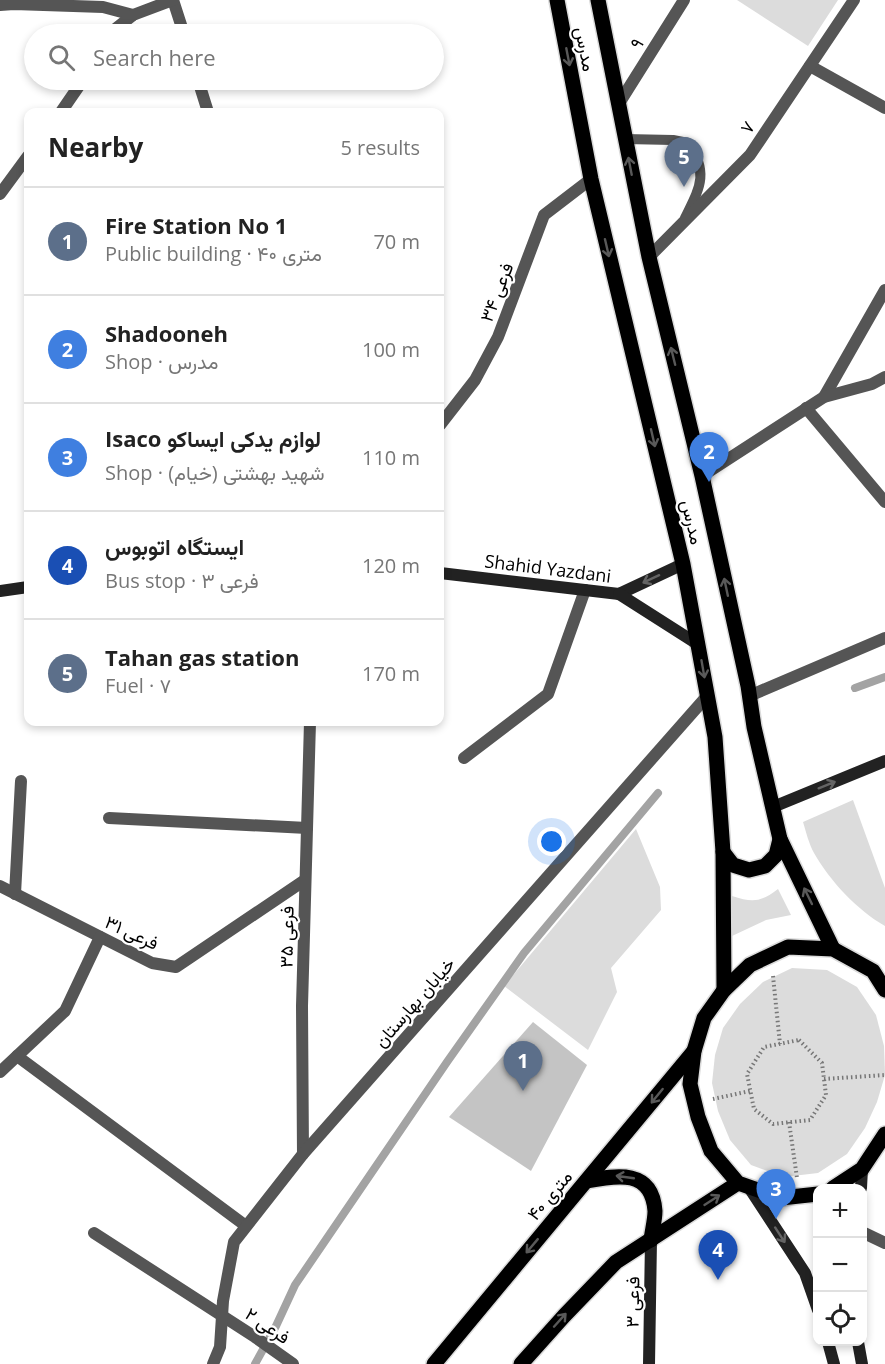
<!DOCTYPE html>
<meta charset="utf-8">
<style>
:root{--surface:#fff;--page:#f2f2f2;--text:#222;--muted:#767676;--line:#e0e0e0;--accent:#7c3aed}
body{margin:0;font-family:"Open Sans",Vazirmatn,sans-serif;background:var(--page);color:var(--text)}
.controls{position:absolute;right:18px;bottom:18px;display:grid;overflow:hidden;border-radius:12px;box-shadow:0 3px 9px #0003}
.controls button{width:54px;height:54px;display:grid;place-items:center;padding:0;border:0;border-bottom:2px solid var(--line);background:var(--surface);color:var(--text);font:30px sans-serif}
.you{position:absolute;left:552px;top:842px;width:21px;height:21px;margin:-15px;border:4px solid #fff;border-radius:50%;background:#1a73e8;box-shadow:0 0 0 9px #1a73e833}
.badge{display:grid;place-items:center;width:39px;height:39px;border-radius:50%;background:var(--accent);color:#fff;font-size:20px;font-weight:700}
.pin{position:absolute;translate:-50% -50px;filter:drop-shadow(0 2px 3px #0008)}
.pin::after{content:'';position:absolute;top:32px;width:21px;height:18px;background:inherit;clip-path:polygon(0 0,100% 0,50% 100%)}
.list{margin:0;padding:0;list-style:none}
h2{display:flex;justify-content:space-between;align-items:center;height:78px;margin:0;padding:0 24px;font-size:26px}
h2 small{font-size:20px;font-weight:400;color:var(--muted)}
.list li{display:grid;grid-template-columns:39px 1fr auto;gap:18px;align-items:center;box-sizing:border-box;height:108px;padding:0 24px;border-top:2px solid var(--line)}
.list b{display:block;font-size:22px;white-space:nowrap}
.list p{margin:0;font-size:20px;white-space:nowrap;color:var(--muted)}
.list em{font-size:20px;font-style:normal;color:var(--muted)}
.icon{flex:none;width:33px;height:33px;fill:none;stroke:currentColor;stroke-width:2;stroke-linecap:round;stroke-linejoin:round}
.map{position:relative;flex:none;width:885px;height:1364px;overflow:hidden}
.search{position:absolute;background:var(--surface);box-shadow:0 3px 9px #0003;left:24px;top:24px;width:420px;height:66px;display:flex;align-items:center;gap:15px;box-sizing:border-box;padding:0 21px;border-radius:33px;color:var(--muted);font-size:22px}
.panel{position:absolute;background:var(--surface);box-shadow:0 3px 9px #0003;left:24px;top:108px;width:420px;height:618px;border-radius:12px}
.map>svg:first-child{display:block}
</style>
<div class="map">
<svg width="885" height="1364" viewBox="0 0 885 1364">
<rect width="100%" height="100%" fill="#fff"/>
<!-- green -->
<g fill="#dcdcdc">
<polygon points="737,0 838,0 808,46"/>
<path d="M853 800 885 888V926C857 910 830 881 814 853 809 844 806 832 803 822Z"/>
<polygon points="636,829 660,887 661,910 611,968 617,992 588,1050 504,986"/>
<path d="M778 889 791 915 766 920 732 936V896C753 903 761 902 778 889Z"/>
<polygon points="792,968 827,970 857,987 876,1015 884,1046 885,1075 877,1102 865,1128 847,1154 818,1173 784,1177 751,1165 730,1140 718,1111 712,1083 715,1055 723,1028 740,1004 763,982"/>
</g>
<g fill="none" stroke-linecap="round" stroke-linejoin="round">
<!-- stream -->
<g stroke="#a3a3a3" stroke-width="8">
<polyline points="855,688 885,677"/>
<polyline points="255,1364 276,1326 295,1285 447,1062 524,953 658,793"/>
</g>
</g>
<!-- building -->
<polygon fill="#c4c4c4" points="533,1022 587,1065 531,1171 449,1117"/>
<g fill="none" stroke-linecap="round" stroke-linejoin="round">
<defs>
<g id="primary">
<polyline points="557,0 591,179 683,564 715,737 723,852 724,990"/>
<polyline points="598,0 649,257 702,476 748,686 754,727 780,839 833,949"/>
<polyline points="723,852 733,865 749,870 765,866 776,855 780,839"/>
<path d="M587 1181C617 1175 652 1169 655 1211 655 1220 652 1231 651 1240"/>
<polyline points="833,1188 862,1169 885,1134"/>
<polyline points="818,1194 781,1198 738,1183 711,1151 698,1117 690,1084 694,1051 704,1018 724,990 750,965 788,947 833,949 873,971 885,990"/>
<polyline points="434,1364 694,1051"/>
<polyline points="521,1364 564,1316 616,1262 738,1183"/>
</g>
</defs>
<!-- primary casing -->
<use href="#primary" stroke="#dbdbdb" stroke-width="18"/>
<!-- path -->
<g stroke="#777" stroke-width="4" stroke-dasharray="1.5 3" stroke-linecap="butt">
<polyline points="773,976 780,1044"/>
<polygon points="799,1040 822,1063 826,1095 810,1120 773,1124 754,1109 747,1074 764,1047"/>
<polyline points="824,1079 885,1075"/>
<polyline points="713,1099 750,1091"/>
<polyline points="789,1122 797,1178"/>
</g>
<!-- lane -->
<path stroke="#555" stroke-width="10" d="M625 139 673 140 688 143C710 173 699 189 685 218"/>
<!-- street -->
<g stroke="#555" stroke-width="12">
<polyline points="173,0 184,34"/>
<polyline points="0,5 14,4 103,7 133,15"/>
<polyline points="109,34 133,15 173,0"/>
<polyline points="810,66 885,108"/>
<polyline points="198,80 208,112"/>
<polyline points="618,105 684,0"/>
<polyline points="61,112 83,80"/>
<polyline points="0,194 28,156"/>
<polyline points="649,257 750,155 854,0"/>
<polyline points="824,397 885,290"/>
<polyline points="806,408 885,502"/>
<polyline points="440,425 475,380 498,337 544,215 591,179"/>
<polyline points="702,476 824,397 872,384 885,377"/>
<polyline points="749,696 885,638"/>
<polyline points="464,758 548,694 585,590"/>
<polyline points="109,818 307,828"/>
<polyline points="0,886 152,963 176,967 305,880"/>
<polyline points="15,894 21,781"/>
<polyline points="17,1056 246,1226"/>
<polyline points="0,1072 65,1011 100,937"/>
<polyline points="303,1154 302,1006 310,722"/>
<polyline points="862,1232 885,1243"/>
<polyline points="94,1233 255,1337 293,1364"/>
<polyline points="213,1364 220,1347 223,1301 234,1242 303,1154 708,695"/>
</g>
<!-- secondary -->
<g stroke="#222" stroke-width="12">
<polyline points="440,573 619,594 683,564"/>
<polyline points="0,591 28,587"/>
<polyline points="619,594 699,645"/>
<polyline points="773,807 885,761"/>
<polyline points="748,1186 805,1273 818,1310"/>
<polyline points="861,1188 862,1169"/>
<polyline points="828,1342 834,1364"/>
<polyline points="858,1342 862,1364"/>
<polyline points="649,1364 651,1240"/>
</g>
<!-- primary -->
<use href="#primary" stroke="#000" stroke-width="15"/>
</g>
<!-- one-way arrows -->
<defs><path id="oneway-shaft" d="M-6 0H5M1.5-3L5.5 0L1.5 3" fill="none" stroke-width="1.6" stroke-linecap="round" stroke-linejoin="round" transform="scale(1.5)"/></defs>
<g stroke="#595959">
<use href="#oneway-shaft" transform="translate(568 57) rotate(79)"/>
<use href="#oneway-shaft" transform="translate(630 166) rotate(-101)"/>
<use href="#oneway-shaft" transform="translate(607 248) rotate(77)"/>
<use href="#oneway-shaft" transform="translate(673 356) rotate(-104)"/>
<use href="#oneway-shaft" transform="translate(653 438) rotate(77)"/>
<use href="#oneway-shaft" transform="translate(726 587) rotate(-102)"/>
<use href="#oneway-shaft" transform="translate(703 669) rotate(80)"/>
<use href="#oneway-shaft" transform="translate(808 896) rotate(-116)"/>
<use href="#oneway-shaft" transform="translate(657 1096) rotate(129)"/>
<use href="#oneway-shaft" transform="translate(625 1177) rotate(-172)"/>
<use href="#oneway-shaft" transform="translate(712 1200) rotate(-33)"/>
<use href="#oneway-shaft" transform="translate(532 1246) rotate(130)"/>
<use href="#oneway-shaft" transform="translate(560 1320) rotate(-48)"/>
</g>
<g stroke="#646464">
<use href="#oneway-shaft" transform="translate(651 579) rotate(155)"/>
<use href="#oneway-shaft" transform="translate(827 785) rotate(-22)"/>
<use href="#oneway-shaft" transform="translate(780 1235) rotate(57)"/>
</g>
<g text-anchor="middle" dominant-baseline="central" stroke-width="4.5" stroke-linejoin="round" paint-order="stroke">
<!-- street labels -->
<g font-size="18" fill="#000" stroke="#fff">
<text transform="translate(636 43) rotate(-58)">۹</text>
<text transform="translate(586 49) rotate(79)">مدرس</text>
<text transform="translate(747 127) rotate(-56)">۷</text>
<text transform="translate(496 292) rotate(-69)">فرعی ۳۴</text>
<text transform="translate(693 522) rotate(77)">مدرس</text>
<text transform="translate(548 568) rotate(7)">Shahid Yazdani</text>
<text transform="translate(132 932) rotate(25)">فرعی ۳۱</text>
<text transform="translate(286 937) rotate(-89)">فرعی ۳۵</text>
<text transform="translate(414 1002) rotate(-49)">خیابان بهارستان</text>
<text transform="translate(549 1195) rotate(-50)">۴۰ متری</text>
<text transform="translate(632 1302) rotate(-89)">فرعی ۳</text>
<text transform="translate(268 1325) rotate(34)">فرعی ۲</text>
</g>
</g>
</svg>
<div class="controls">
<button>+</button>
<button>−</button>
<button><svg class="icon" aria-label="locate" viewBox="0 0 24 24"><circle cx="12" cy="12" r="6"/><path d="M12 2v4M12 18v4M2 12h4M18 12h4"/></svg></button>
</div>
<div class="you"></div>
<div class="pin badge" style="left:523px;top:1091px;background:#5c6f8a">1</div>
<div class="pin badge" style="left:709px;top:482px;background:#3f7fe0">2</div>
<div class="pin badge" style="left:776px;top:1219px;background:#3f7fe0">3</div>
<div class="pin badge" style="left:718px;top:1280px;background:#1a4fb4">4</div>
<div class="pin badge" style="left:684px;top:187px;background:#5c6f8a">5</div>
<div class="search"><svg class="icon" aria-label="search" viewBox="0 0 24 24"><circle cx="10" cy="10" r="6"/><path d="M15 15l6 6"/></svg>Search here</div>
<section class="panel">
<h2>Nearby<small>5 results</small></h2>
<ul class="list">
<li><span class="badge" style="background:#5c6f8a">1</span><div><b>Fire Station No 1</b><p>Public building · ۴۰ متری</p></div><em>70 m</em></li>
<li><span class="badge" style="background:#3f7fe0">2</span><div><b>Shadooneh</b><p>Shop · مدرس</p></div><em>100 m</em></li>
<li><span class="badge" style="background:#3f7fe0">3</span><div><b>Isaco لوازم یدکی ایساکو</b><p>Shop · شهید بهشتی (خیام)</p></div><em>110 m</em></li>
<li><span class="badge" style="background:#1a4fb4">4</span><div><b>ایستگاه اتوبوس</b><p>Bus stop · فرعی ۳</p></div><em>120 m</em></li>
<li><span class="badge" style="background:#5c6f8a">5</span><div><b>Tahan gas station</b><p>Fuel · ۷</p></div><em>170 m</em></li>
</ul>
</section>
</div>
